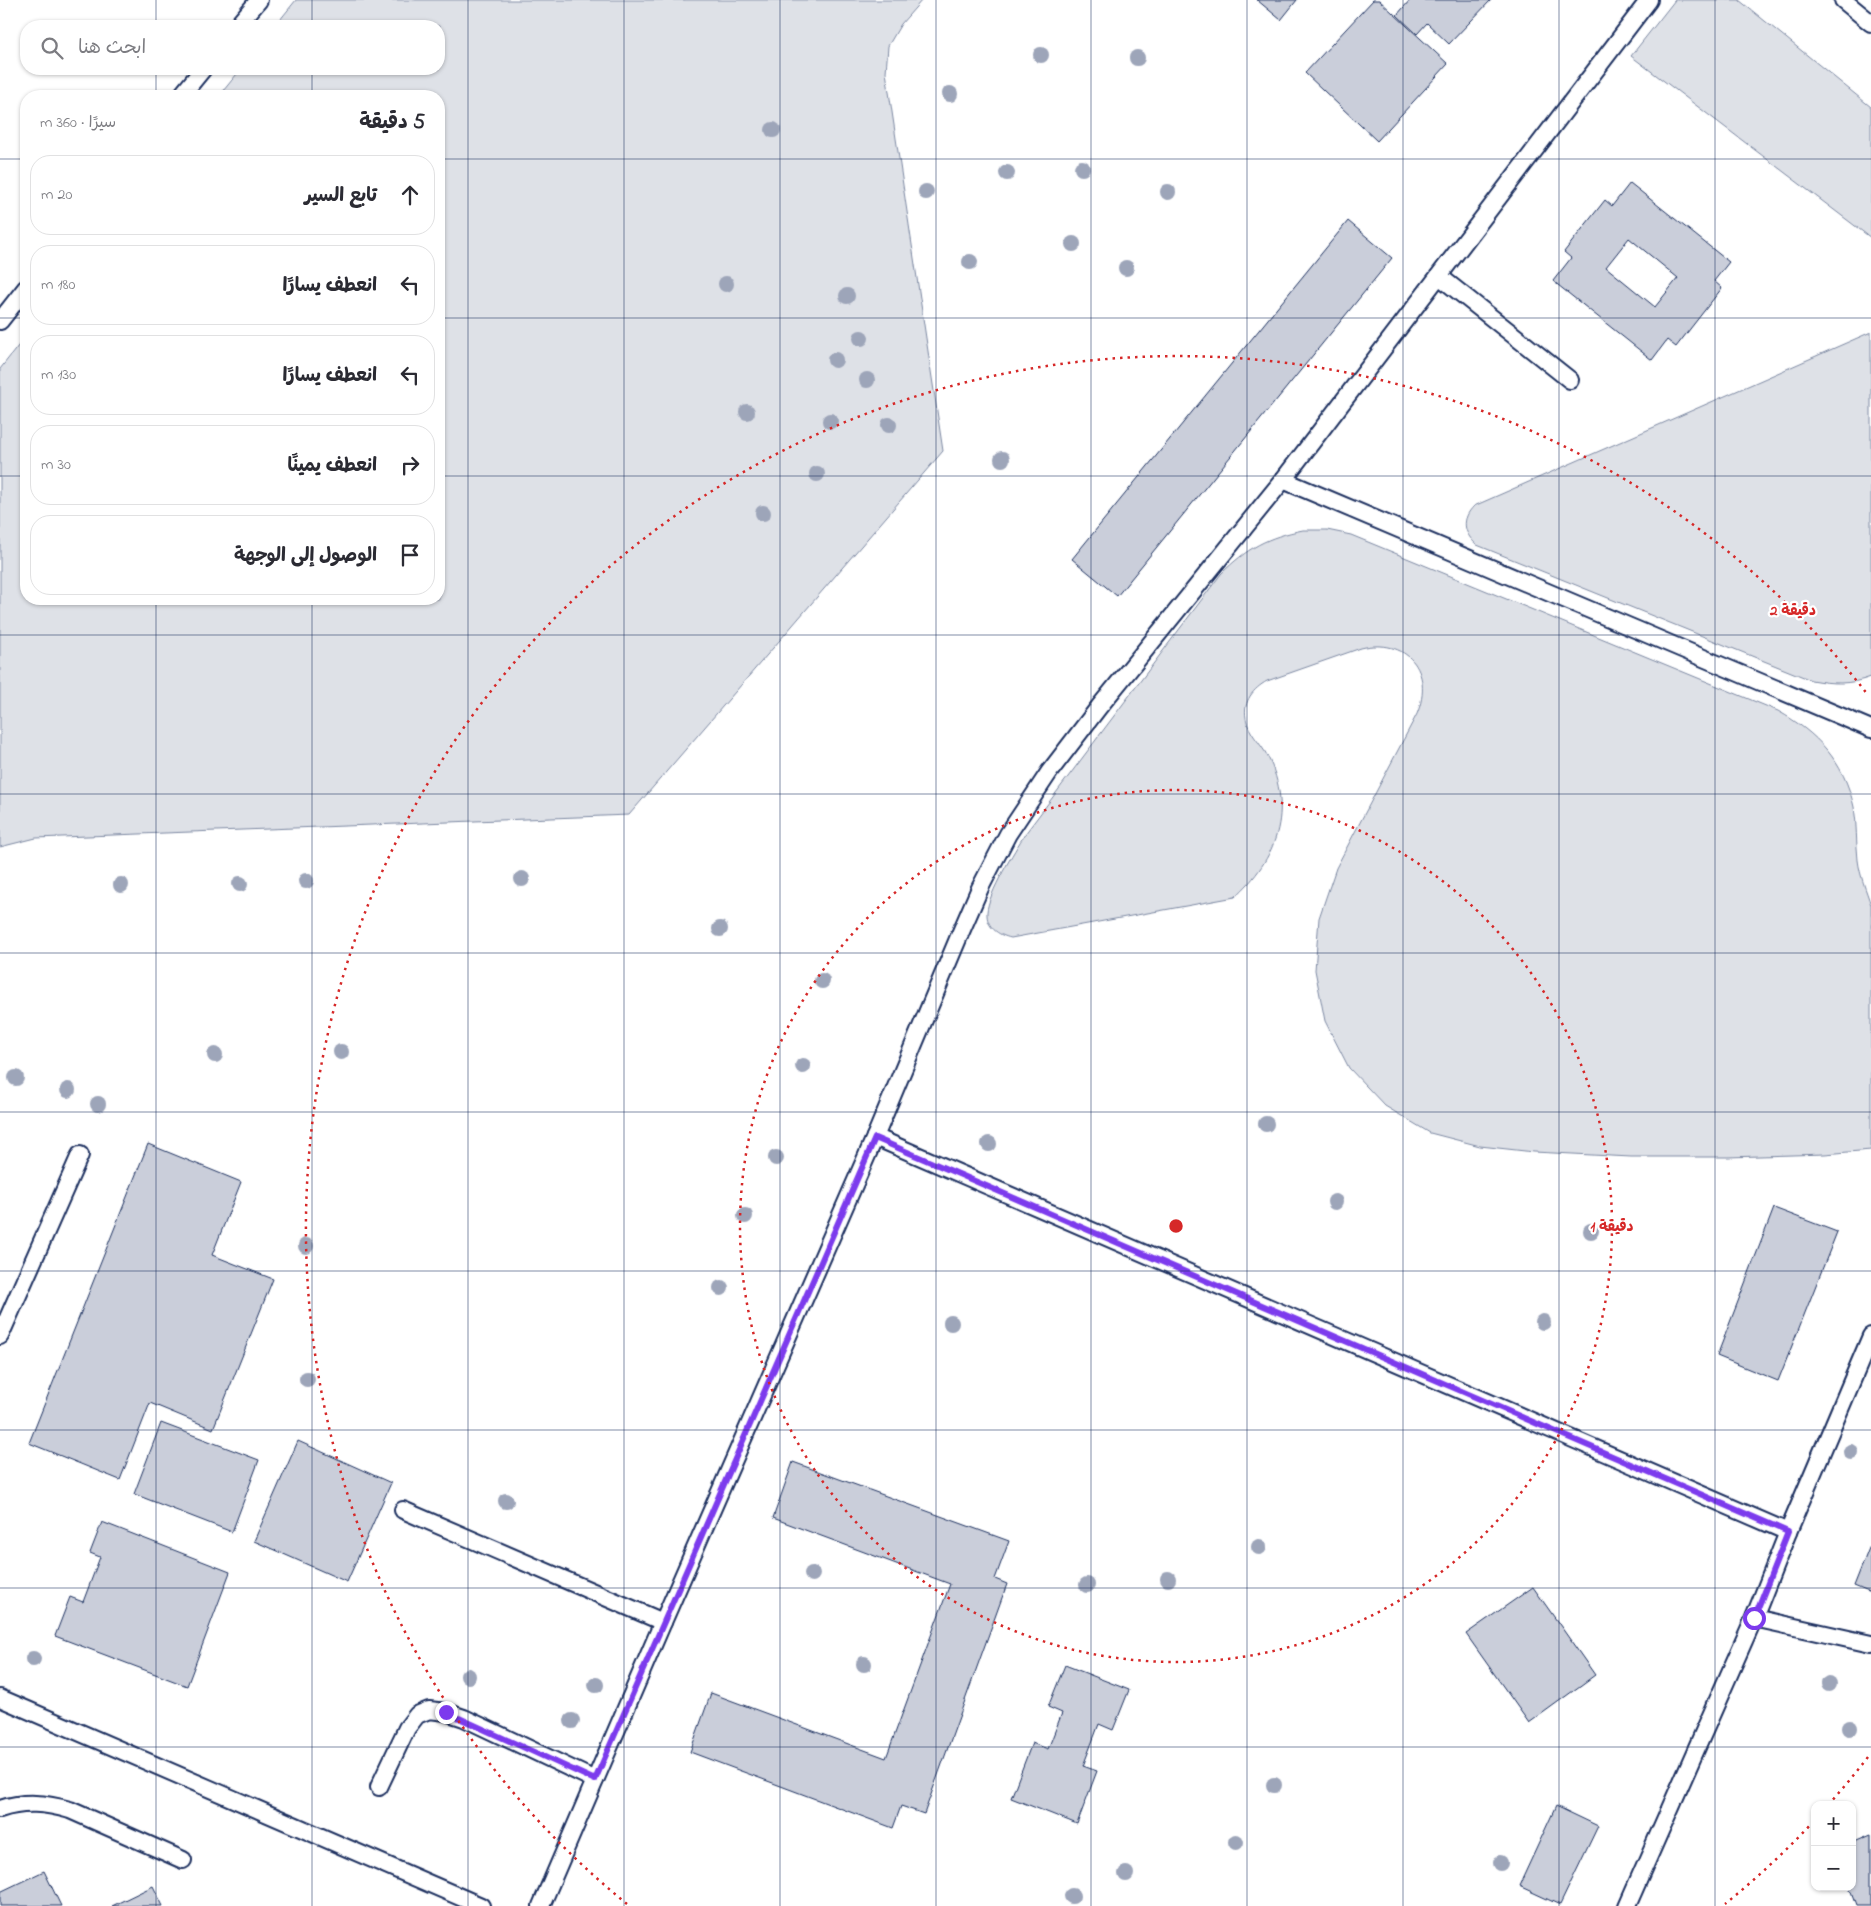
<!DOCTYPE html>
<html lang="ar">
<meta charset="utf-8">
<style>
:root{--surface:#fff;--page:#f2f2f3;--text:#2b2b33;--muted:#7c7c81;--line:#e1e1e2}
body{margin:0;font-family:"Indie Flower","Playpen Sans Arabic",sans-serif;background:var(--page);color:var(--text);direction:rtl}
.controls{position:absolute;right:15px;bottom:15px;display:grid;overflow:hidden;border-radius:10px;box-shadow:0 1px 4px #0004}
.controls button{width:45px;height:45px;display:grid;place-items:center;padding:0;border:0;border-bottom:1px solid var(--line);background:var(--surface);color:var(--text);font:25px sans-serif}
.stop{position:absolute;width:15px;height:15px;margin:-11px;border:4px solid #7c3aed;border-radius:50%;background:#fff}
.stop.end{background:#7c3aed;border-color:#fff;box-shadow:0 1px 5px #0008}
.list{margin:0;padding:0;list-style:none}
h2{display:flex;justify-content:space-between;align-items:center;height:65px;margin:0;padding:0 20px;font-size:21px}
h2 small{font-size:16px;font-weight:400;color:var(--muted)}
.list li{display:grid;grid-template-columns:32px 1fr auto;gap:15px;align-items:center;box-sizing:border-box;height:80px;margin:0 10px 10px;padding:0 10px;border:1px solid var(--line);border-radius:20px}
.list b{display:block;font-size:19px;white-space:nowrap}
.list em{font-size:16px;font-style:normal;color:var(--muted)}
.icon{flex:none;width:28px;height:28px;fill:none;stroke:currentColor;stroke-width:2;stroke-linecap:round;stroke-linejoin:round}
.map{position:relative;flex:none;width:1871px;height:1906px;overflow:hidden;direction:ltr}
.search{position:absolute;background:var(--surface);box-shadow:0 1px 4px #0004;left:20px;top:20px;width:425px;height:55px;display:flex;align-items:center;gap:12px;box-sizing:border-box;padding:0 18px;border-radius:20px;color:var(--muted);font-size:19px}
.panel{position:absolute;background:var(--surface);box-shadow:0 1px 4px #0004;left:20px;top:90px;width:425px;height:515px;border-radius:20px;direction:rtl}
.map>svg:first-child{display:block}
</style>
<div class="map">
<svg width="1871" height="1906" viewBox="0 0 1871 1906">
<rect width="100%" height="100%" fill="#fff"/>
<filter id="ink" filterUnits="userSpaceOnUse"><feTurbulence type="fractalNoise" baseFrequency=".02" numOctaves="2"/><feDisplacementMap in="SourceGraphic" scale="10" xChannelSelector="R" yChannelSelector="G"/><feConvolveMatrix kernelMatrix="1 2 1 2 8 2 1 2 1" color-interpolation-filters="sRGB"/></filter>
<g filter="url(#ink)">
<!-- green -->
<g fill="#dee1e7" stroke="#7c88a2">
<polygon points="296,0 922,0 901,24 888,46 886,72 943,451 629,815 36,838 0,847 0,369 26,336 26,599 439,599 439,96 219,96 241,69 439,69 439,26 275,26"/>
<polygon points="1675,0 1739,0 1871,107 1871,238 1631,56"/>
<path d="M1871 332V677C1849 685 1833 684 1811 680L1477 545C1463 533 1461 519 1474 506Z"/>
<path d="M1303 530H1327L1351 535 1778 711C1817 733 1844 761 1854 807 1857 824 1856 843 1858 860 1860 876 1866 890 1871 905V1150L1825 1154 1728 1157H1631L1534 1152 1480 1146 1430 1133 1385 1106 1349 1068 1325 1021 1315 970 1319 918 1336 868 1417 714C1435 671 1406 637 1361 648L1267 681C1253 689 1243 701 1246 718 1248 733 1261 743 1268 757 1294 810 1277 859 1235 897L1011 938C998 935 986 927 987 912 988 894 1015 850 1025 834L1221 574C1247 548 1267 537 1303 530Z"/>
</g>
<!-- building -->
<g fill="#caceda" stroke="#1b2f5e" fill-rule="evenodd">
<polygon points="1257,0 1297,0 1281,20"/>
<polygon points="1373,0 1379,0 1448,64 1377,141 1305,73"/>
<polygon points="1410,0 1491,0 1449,44 1427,23 1417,34 1397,15"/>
<path d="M1630 183 1729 262 1714 281 1722 288 1676 347 1667 340 1652 360 1553 281 1571 258 1564 252 1605 200 1612 206ZM1629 238 1678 278 1655 307 1606 267Z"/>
<polygon points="1348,221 1392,258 1117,596 1072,559"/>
<polygon points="148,1144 241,1182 212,1255 273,1279 213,1429 150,1403 120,1480 29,1443"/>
<polygon points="1774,1208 1837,1232 1778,1381 1717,1356"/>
<polygon points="161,1423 259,1460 232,1532 134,1494"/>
<polygon points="298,1441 391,1483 347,1582 254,1541"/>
<polygon points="793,1462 1009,1541 995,1579 1007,1584 924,1814 901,1806 893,1828 690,1752 711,1693 886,1758 950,1584 773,1518"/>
<polygon points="102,1522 230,1572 187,1686 55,1636 70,1597 83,1602 100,1557 90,1553"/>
<polygon points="1871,1543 1871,1593 1854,1586"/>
<polygon points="1533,1587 1595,1675 1529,1723 1466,1634"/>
<polygon points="1065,1665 1129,1690 1113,1730 1099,1724 1083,1766 1097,1771 1077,1824 1011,1798 1032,1743 1048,1749 1062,1713 1048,1707"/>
<polygon points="1556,1806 1598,1826 1560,1905 1519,1886"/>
<polygon points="1871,1834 1871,1906 1856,1906 1849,1887 1852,1887 1852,1842"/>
<polygon points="44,1871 61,1906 0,1906 0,1892"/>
<polygon points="153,1886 163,1906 112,1906"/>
</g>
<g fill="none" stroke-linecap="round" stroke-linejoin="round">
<defs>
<g id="service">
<polyline points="1843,0 1871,23"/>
<polyline points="237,26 259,0"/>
<polyline points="181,96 203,69"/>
<polyline points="1439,276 1570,380"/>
<polyline points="0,321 26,288"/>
<polyline points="1283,480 1871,729"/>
<polyline points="875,1137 1788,1532"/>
<polyline points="0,1336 80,1155"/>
<polyline points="403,1510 663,1622"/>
<polyline points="1754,1618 1871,1644"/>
<polyline points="0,1698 481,1906"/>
<polyline points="379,1787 407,1728 417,1715 429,1710 446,1712 464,1718 595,1780"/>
<path d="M0 1809C24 1801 46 1803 70 1810L183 1860"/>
<polyline points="541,1906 663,1622 875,1137 960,934 980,888 1008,834 1050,771 1099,707 1283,480 1649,0"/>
<polyline points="1627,1906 1754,1618 1788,1532 1871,1336"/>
</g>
</defs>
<!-- service casing -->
<use href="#service" stroke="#1b2f5e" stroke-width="20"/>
<!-- service -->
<use href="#service" stroke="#fff" stroke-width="16"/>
</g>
<!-- trees -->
<g fill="#9da5b9">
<circle cx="1041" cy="55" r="8"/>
<circle cx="1137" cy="58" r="8"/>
<circle cx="950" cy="94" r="8"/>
<circle cx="773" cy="130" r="8"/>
<circle cx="1082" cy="168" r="8"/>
<circle cx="1007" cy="173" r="8"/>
<circle cx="926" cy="192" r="8"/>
<circle cx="1168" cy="192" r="8"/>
<circle cx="1073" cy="244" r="8"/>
<circle cx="970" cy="262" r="8"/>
<circle cx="1126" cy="268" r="8"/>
<circle cx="726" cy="284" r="8"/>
<circle cx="847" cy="296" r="8"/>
<circle cx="861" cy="338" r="8"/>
<circle cx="835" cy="360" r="8"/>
<circle cx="867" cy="380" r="8"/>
<circle cx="747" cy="412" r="8"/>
<circle cx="830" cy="421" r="8"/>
<circle cx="889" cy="425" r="8"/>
<circle cx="1002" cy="459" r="8"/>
<circle cx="817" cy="474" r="8"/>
<circle cx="763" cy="513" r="8"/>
<circle cx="522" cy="879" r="8"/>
<circle cx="306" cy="881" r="8"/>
<circle cx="240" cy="884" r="8"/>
<circle cx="121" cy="885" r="8"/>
<circle cx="720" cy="929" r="8"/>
<circle cx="822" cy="981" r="8"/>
<circle cx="341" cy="1052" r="8"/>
<circle cx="215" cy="1055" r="8"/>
<circle cx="803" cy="1066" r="8"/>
<circle cx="16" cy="1078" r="8"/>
<circle cx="68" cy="1090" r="8"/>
<circle cx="98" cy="1104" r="8"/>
<circle cx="1266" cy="1124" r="8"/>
<circle cx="989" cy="1144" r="8"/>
<circle cx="776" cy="1158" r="8"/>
<circle cx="1335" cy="1202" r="8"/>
<circle cx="745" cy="1216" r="8"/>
<circle cx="1591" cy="1231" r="8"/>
<circle cx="306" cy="1246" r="8"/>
<circle cx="721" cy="1288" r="8"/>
<circle cx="1543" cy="1322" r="8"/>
<circle cx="951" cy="1323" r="8"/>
<circle cx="307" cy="1379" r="8"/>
<circle cx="1851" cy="1452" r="8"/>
<circle cx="506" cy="1501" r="8"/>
<circle cx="1259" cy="1547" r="8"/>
<circle cx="812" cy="1574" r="8"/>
<circle cx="1168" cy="1579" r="8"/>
<circle cx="1087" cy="1585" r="8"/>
<circle cx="33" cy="1659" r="8"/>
<circle cx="864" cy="1664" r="8"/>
<circle cx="468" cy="1676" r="8"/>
<circle cx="1829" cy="1684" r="8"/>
<circle cx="596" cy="1685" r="8"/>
<circle cx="572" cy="1721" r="8"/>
<circle cx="1850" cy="1728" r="8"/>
<circle cx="1274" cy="1785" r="8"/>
<circle cx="1236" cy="1842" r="8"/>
<circle cx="1500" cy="1863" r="8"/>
<circle cx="1126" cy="1874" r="8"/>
<circle cx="1072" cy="1896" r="8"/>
</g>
</g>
<g fill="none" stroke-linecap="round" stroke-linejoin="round" filter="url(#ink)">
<!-- route -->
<polyline stroke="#7c3aed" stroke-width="6" points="446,1712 595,1780 875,1138 1788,1532 1754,1618"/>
</g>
<!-- grid -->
<path fill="none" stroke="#1b2f5e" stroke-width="1" stroke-opacity="0.55" d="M156 0V26M312 0V26M468 0V1906M624 0V1906M780 0V1906M936 0V1906M1091 0V1906M1247 0V1906M1403 0V1906M1559 0V1906M1715 0V1906M156 69V96M312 69V96M0 159H26M439 159H1871M0 318H26M439 318H1871M0 476H26M439 476H1871M156 599V1906M312 599V1906M0 635H1871M0 794H1871M0 953H1871M0 1112H1871M0 1271H1871M0 1430H1871M0 1588H1871M0 1747H1871"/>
<!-- distance rings -->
<g fill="none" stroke="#d62828" stroke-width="2.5" stroke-dasharray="2.5 5">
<circle cx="1176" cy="1226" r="436"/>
<path d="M1868 1757A872 872 0 0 1 1829 1804M1814 1821A872 872 0 0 1 1725 1904M627 1904A872 872 0 1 1 1868 695"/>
</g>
<circle cx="1176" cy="1226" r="8" fill="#d62828" stroke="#fff" stroke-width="2.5"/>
<g font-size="15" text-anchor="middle" font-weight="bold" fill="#d62828" stroke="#fff" stroke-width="4.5" stroke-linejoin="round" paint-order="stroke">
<text x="1793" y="615">2 دقيقة</text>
<text x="1612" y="1231">1 دقيقة</text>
</g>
</svg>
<div class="controls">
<button>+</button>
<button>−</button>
</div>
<div class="stop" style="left:1754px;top:1618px"></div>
<div class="stop end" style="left:446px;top:1712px"></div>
<div class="search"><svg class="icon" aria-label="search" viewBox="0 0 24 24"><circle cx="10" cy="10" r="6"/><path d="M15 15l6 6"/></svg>ابحث هنا</div>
<section class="panel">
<h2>5 دقيقة<small>سيرًا · 360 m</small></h2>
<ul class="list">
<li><svg class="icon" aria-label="ahead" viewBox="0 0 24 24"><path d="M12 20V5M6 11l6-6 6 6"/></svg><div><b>تابع السير</b></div><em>20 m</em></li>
<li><svg class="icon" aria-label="left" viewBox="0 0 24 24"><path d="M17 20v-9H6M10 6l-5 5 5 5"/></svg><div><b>انعطف يسارًا</b></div><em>180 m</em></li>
<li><svg class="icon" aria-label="left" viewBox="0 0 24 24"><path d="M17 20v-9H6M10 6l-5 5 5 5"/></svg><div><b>انعطف يسارًا</b></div><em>130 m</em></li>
<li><svg class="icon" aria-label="right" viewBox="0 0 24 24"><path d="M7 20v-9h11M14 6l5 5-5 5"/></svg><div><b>انعطف يمينًا</b></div><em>30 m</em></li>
<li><svg class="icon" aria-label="arrive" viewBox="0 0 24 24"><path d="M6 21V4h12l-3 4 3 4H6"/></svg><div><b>الوصول إلى الوجهة</b></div></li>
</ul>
</section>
</div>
